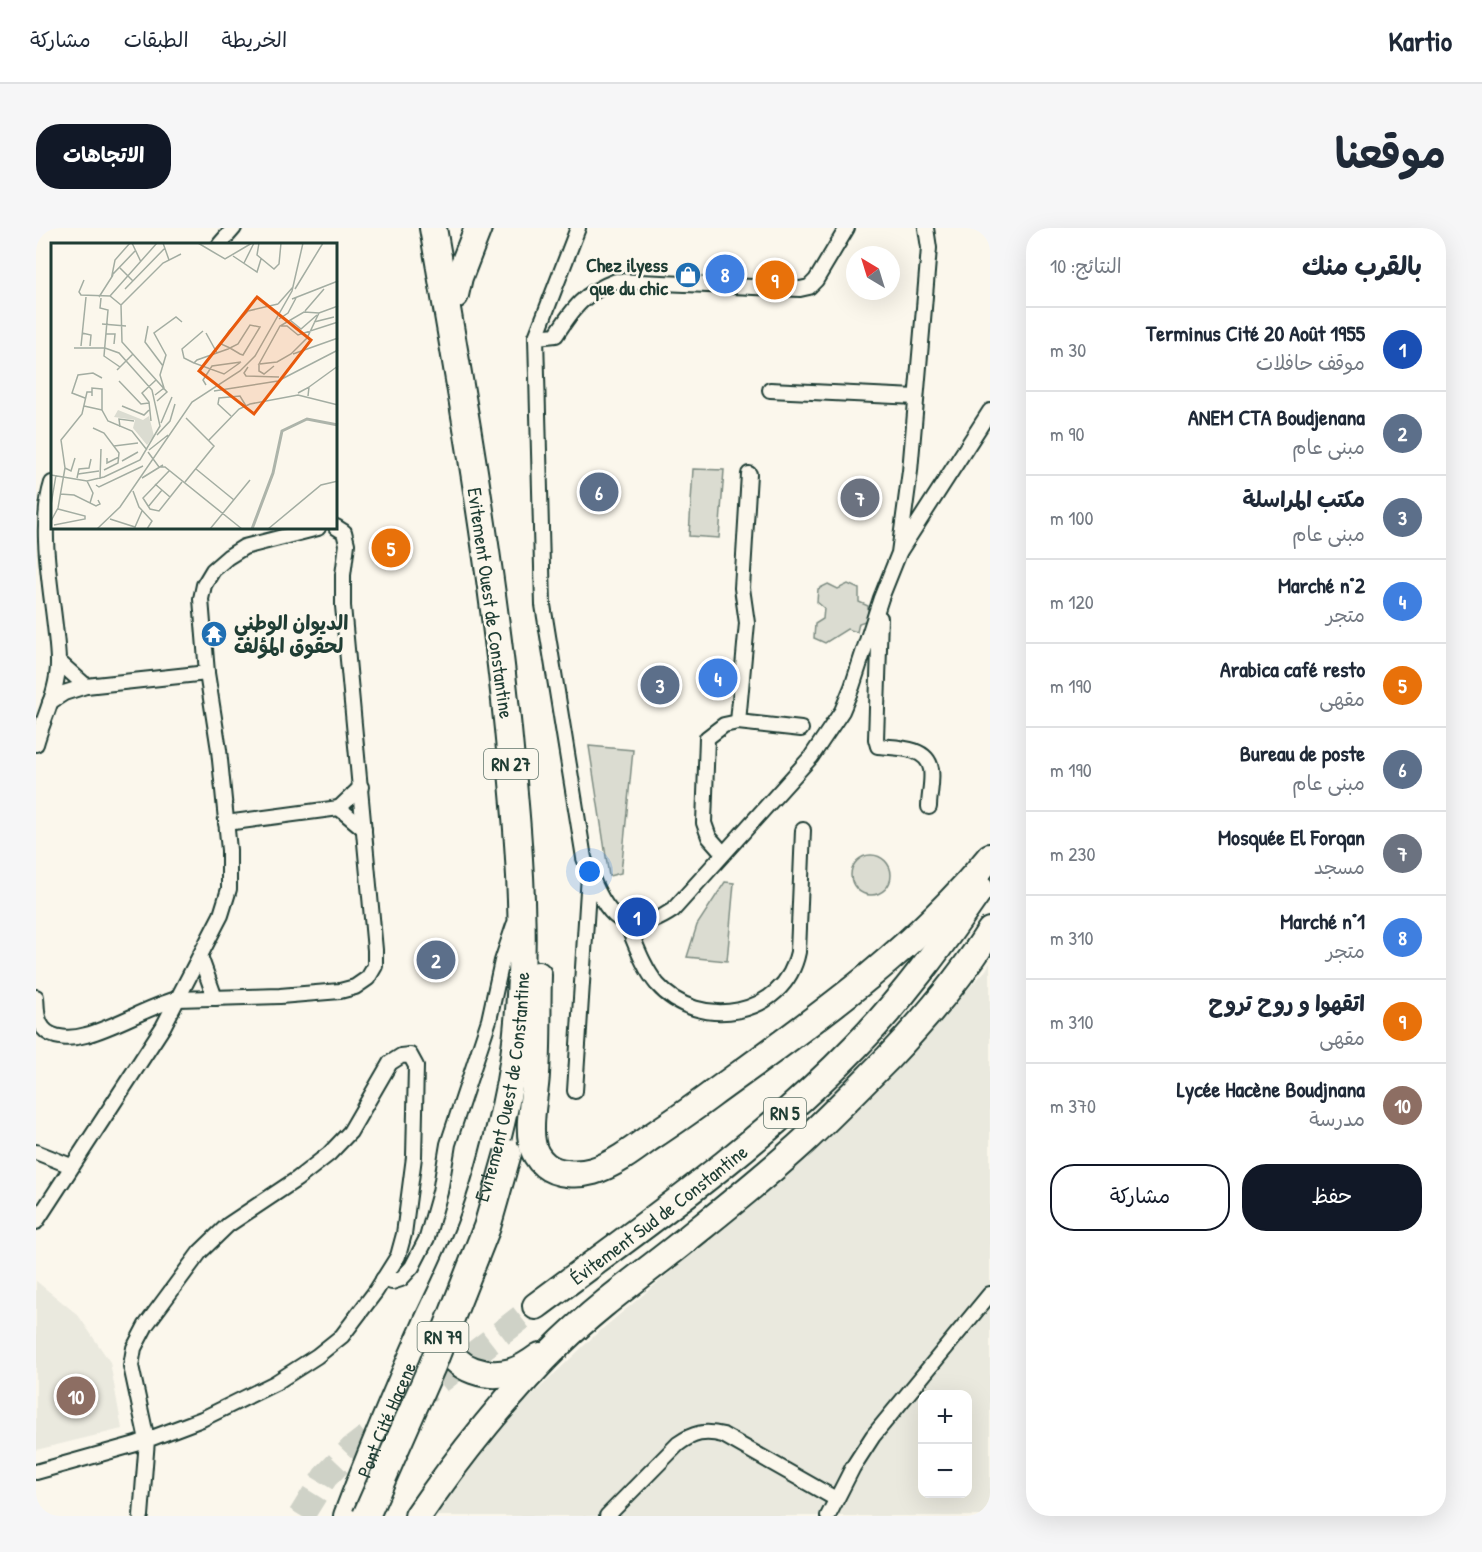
<!DOCTYPE html>
<html lang="ar">
<meta charset="utf-8">
<style>
:root{--surface:#fff;--page:#f6f6f7;--text:#1f2937;--muted:#747a83;--line:#e0e1e3;--accent:#111827}
body{margin:0;font-family:"Patrick Hand","Playpen Sans Arabic",sans-serif;background:var(--page);color:var(--text);direction:rtl}
.controls{position:absolute;right:18px;bottom:18px;display:grid;overflow:hidden;border-radius:12px;box-shadow:0 6px 24px #0002}
.controls button{width:54px;height:54px;display:grid;place-items:center;padding:0;border:0;border-bottom:2px solid var(--line);background:var(--surface);color:var(--text);font:30px sans-serif}
.compass{position:absolute;left:810px;top:18px;width:54px;height:54px;border-radius:50%;background:var(--surface);box-shadow:0 6px 24px #0002;rotate:322deg}
.you{position:absolute;left:554px;top:644px;width:21px;height:21px;margin:-15px;border:4px solid #fff;border-radius:50%;background:#1a73e8;box-shadow:0 0 0 9px #1a73e833}
.badge{display:grid;place-items:center;width:39px;height:39px;border-radius:50%;background:var(--accent);color:#fff;font-size:20px;font-weight:700}
.pin{position:absolute;translate:-50% -50%;border:3px solid #fff;box-shadow:0 2px 6px #0006}
.list{margin:0;padding:0;list-style:none}
h2{display:flex;justify-content:space-between;align-items:center;height:78px;margin:0;padding:0 24px;font-size:26px}
h2 small{font-size:20px;font-weight:400;color:var(--muted)}
.list li{display:grid;grid-template-columns:39px 1fr auto;gap:18px;align-items:center;box-sizing:border-box;height:84px;padding:0 24px;border-top:2px solid var(--line)}
.list b{display:block;font-size:22px;white-space:nowrap}
.list p{margin:0;font-size:20px;white-space:nowrap;color:var(--muted)}
.list em{font-size:20px;font-style:normal;color:var(--muted)}
.actions{display:flex;gap:12px;padding:18px 24px}
.actions a{flex:1;padding:14px 0;border:2px solid var(--accent);border-radius:24px;text-align:center;font-size:21px;color:var(--accent)}
.actions .main{background:var(--accent);color:#fff}
.map{position:relative;flex:none;width:954px;height:1288px;overflow:hidden;direction:ltr;border-radius:24px}
header{display:flex;align-items:center;gap:36px;box-sizing:border-box;height:84px;padding:0 30px;background:var(--surface);border-bottom:2px solid var(--line)}
header strong{font-size:28px}
nav{display:flex;gap:33px;margin-inline-start:auto;font-size:21px}
.intro{display:flex;align-items:center;justify-content:space-between;box-sizing:border-box;height:144px;padding:0 36px}
h1{margin:0;font-size:42px}
.button{padding:15px 27px;border-radius:24px;background:var(--accent);color:#fff;font-size:21px;font-weight:700}
main{display:flex;gap:36px;padding:0 36px}
aside{flex:1;background:var(--surface);border-radius:24px;box-shadow:0 6px 24px #0002}
.map>svg:first-child{display:block}
</style>
<header>
<strong>Kartio</strong>
<nav><a>الخريطة</a><a>الطبقات</a><a>مشاركة</a></nav>
</header>
<div class="intro"><h1>موقعنا</h1><a class="button">الاتجاهات</a></div>
<main>
<aside>
<h2>بالقرب منك<small>النتائج: 10</small></h2>
<ul class="list">
<li><span class="badge" style="background:#1a4fb4">1</span><div><b>Terminus Cité 20 Août 1955</b><p>موقف حافلات</p></div><em>30 m</em></li>
<li><span class="badge" style="background:#5c6f8a">2</span><div><b>ANEM CTA Boudjenana</b><p>مبنى عام</p></div><em>90 m</em></li>
<li><span class="badge" style="background:#5c6f8a">3</span><div><b>مكتب المراسلة</b><p>مبنى عام</p></div><em>100 m</em></li>
<li><span class="badge" style="background:#3f7fe0">4</span><div><b>Marché n°2</b><p>متجر</p></div><em>120 m</em></li>
<li><span class="badge" style="background:#e8710a">5</span><div><b>Arabica café resto</b><p>مقهى</p></div><em>190 m</em></li>
<li><span class="badge" style="background:#5c6f8a">6</span><div><b>Bureau de poste</b><p>مبنى عام</p></div><em>190 m</em></li>
<li><span class="badge" style="background:#6b7280">7</span><div><b>Mosquée El Forqan</b><p>مسجد</p></div><em>230 m</em></li>
<li><span class="badge" style="background:#3f7fe0">8</span><div><b>Marché n°1</b><p>متجر</p></div><em>310 m</em></li>
<li><span class="badge" style="background:#e8710a">9</span><div><b>اتقهوا و روح تروح</b><p>مقهى</p></div><em>310 m</em></li>
<li><span class="badge" style="background:#8d6e63">10</span><div><b>Lycée Hacène Boudjnana</b><p>مدرسة</p></div><em>370 m</em></li>
</ul>
<div class="actions"><a class="main">حفظ</a><a>مشاركة</a></div>
</aside>
<div class="map">
<svg width="954" height="1288" viewBox="0 0 954 1288">
<rect width="100%" height="100%" fill="#fbf7ec"/>
<filter id="ink" filterUnits="userSpaceOnUse"><feTurbulence type="fractalNoise" baseFrequency=".0167" numOctaves="2"/><feDisplacementMap in="SourceGraphic" scale="12" xChannelSelector="R" yChannelSelector="G"/><feConvolveMatrix kernelMatrix="1 2 1 2 8 2 1 2 1" color-interpolation-filters="sRGB"/></filter>
<g filter="url(#ink)">
<!-- built -->
<g fill="#eae9de" fill-rule="evenodd">
<path d="M954 735V1288H395L415 1258 487 1176 558 1108 632 1046 831 868 950 742ZM886 1166H932V1266H886Z"/>
<polygon points="0,1053 42,1087 74,1134 86,1201 0,1222"/>
</g>
<!-- green -->
<g fill="#dbdcd1" stroke="#7d8c82" stroke-width="1.5">
<polygon points="657,241 688,242 683,310 653,308"/>
<polygon points="792,356 802,361 812,356 823,361 823,374 832,378 832,392 823,395 821,404 811,401 789,415 778,410 779,396 787,391 788,380 781,374 782,361"/>
<polygon points="553,518 597,522 585,645 573,648"/>
<circle cx="835" cy="647" r="20"/>
<polygon points="689,654 698,655 691,733 651,729 661,697"/>
</g>
<g fill="none" stroke-linecap="round" stroke-linejoin="round">
<!-- highway-tunnel -->
<polyline stroke="#cfd2c7" stroke-width="26" stroke-dasharray="26 13" stroke-linecap="butt" points="265,1288 289,1249 316,1221 500,1078"/>
<defs>
<g id="street">
<path d="M542 0 500 109 507 377 548 630C566 677 582 719 637 682L775 529 806 483 816 459 845 370 863 325 874 243 887 92 893 20 890 0"/>
<polyline points="184,16 198,0"/>
<path d="M500 109 520 107C538 79 548 65 580 53L764 61 773 59 780 52 811 0"/>
<polyline points="734,162 880,169"/>
<polyline points="864,323 954,183"/>
<path d="M844 390 840 511 842 518C859 520 891 518 895 541 897 553 893 567 893 579"/>
<polyline points="22,433 50,458"/>
<polyline points="14,474 28,465 50,458 171,445"/>
<polyline points="702,494 711,395 706,360 713,246"/>
<path d="M0 516C8 488 23 461 22 432 20 379 0 305 16 255"/>
<polyline points="325,559 303,580 328,601"/>
<polyline points="190,595 303,580"/>
<polyline points="687,625 673,609 668,595 671,510 688,497 702,494 765,501"/>
<path d="M590 694C599 714 607 739 621 756 663 804 749 789 762 724L767 602"/>
<polyline points="164,728 179,770"/>
<path d="M0 769C1 780 0 791 7 800 16 812 37 811 50 807 82 798 109 780 141 771L244 768 304 763 319 759 332 750 339 738V722L307 378V347L311 316 308 304 300 299"/>
<polyline points="539,863 553,647"/>
<polyline points="0,924 35,938"/>
<polyline points="0,994 127,799 185,687 193,661 193,622 183,522 171,445 165,371 168,357 177,342 192,329 208,319 282,300"/>
<polyline points="347,1051 356,1054 365,1051 376,1039 391,1010 404,964 412,916 453,792 466,733 478,697"/>
<polyline points="0,1244 100,1216 166,1191 239,1155 281,1128 306,1108 340,1063 362,1028 368,1006 378,929 380,838 374,827 365,828 354,835 314,904 293,926 261,951 192,997 164,1024 110,1097 98,1120 95,1138 111,1212 105,1288"/>
<path d="M571 1288 642 1216C657 1205 669 1202 687 1207L800 1271"/>
<polyline points="792,1288 817,1239 837,1208 954,1066"/>
</g>
<g id="highway">
<polyline points="419,67 423,49 442,0"/>
<path d="M502 747C501 780 502 813 500 846 499 868 492 893 496 914 497 923 503 932 509 937 521 947 543 947 557 943 577 937 596 923 612 911 633 897 655 882 675 867 774 795 876 725 954 629"/>
<path id="s1" d="M500 1078C610 996 724 917 820 818 867 770 906 716 944 661"/>
<path d="M408 1092C409 1100 409 1109 411 1116 419 1143 452 1150 475 1144 486 1141 496 1134 504 1128"/>
<path id="s2" d="M311 1288C335 1224 362 1160 390 1097 405 1065 421 1033 434 1000 449 961 460 919 469 878 497 754 484 626 472 501 455 333 426 166 397 0"/>
<path d="M382 1288C422 1229 475 1163 526 1113 563 1077 606 1047 646 1015 687 982 729 949 768 913 797 886 824 858 852 830 890 790 925 749 954 703"/>
</g>
</defs>
<!-- street casing -->
<use href="#street" stroke="#1f3d34" stroke-width="18"/>
<!-- highway casing -->
<use href="#highway" stroke="#1f3d34" stroke-width="30"/>
<!-- street -->
<use href="#street" stroke="#fbf7ec" stroke-width="14"/>
<!-- highway -->
<use href="#highway" stroke="#fbf7ec" stroke-width="26"/>
<defs>
<polyline id="highway-bridge" points="330,1288 396,1138 451,999 472,925"/>
</defs>
<!-- highway-bridge casing -->
<use href="#highway-bridge" stroke="#1f3d34" stroke-width="30" stroke-linecap="butt"/>
<!-- highway-bridge -->
<use href="#highway-bridge" stroke="#fbf7ec" stroke-width="26"/>
</g>
</g>
<!-- icons -->
<defs>
<symbol id="shop-disc" viewBox="-11 -11 22 22"><circle r="9.5" fill="#1f6fb2" stroke="#fbf7ec"/><path d="M-5-2.5h2.3a2.7 3.5 0 0 1 5.4 0H5L5.5 6h-11ZM-1.5-2.5h3a1.5 2.3 0 0 0-3 0Z" fill="#fff"/></symbol>
<symbol id="temple-disc" viewBox="-11 -11 22 22"><circle r="9.5" fill="#1f6fb2" stroke="#fbf7ec"/><path d="M0-6L5-2H3V0L6.5 2.5H4V6H1.5V3h-3V6H-4V2.5H-6.5L-3 0V-2H-5Z" fill="#fff"/></symbol>
</defs>
<g fill-rule="evenodd">
<use href="#shop-disc" x="637" y="32" width="30" height="30"/>
<use href="#temple-disc" x="163" y="391" width="30" height="30"/>
</g>
<g text-anchor="middle" dominant-baseline="central" stroke-width="5" stroke-linejoin="round" paint-order="stroke">
<!-- shield labels -->
<g fill="#fbf7ec" stroke="#61756b" stroke-width="1.5">
<rect x="448" y="521" width="54" height="30" rx="4.5"/>
<rect x="728" y="870" width="42" height="30" rx="4.5"/>
<rect x="381.5" y="1094" width="51" height="30" rx="4.5"/>
</g>
<g font-size="18" font-weight="bold" fill="#1f3d34">
<text x="475" y="536">RN 27</text>
<text x="749" y="885">RN 5</text>
<text x="407" y="1109">RN 79</text>
</g>
<!-- poi labels -->
<g font-size="20" font-weight="bold" fill="#1f3d34" stroke="#fbf7ec" text-anchor="end">
<text x="632" y="36">Chez ilyess<tspan x="632" dy="23">que du chic</tspan></text>
<text x="198" y="394" text-anchor="start">الديوان الوطني<tspan x="198" dy="23">لحقوق المؤلف</tspan></text>
</g>
<!-- street labels -->
<g font-size="20" fill="#1f3d34" stroke="#fbf7ec">
<text transform="translate(455 375) rotate(82)">Evitement Ouest de Constantine</text>
<text stroke="none"><textPath href="#s2" startOffset="459">Evitement Ouest de Constantine</textPath></text>
<text stroke="none"><textPath href="#s1" startOffset="153">Évitement Sud de Constantine</textPath></text>
<text stroke="none"><textPath href="#s2" startOffset="104">Pont Cité Hacene</textPath></text>
</g>
</g>
<!-- overview -->
<g transform="translate(15 15)">
<rect width="286" height="286" fill="#fbf7ec"/>
<path d="M67 167 92 177 98 173 103 193 96 202 82 185 84 177 63 174Z" fill="#dbdcd1"/>
<path fill="none" stroke="#adb4aa" stroke-width="3" d="M201 286 222 230 231 188 256 176 287 182"/>
<path fill="none" stroke="#a3ada2" stroke-width="1.5" d="M79 0 64 17 61 32 84 8M81 0 90 19M112 0 118 17M147 0 174 16 201 0M208 0 206 12 223 26 228 21 230 0M182 13 206 29 210 16M193 20 203 0M69 25 82 38M33 37 28 49 30 52 59 53 70 62 71 99 116 149 106 158M74 46 114 5M244 46 272 0M59 53 106 0M48 54 62 32M50 55 49 65 57 67 53 113 69 124M241 56 287 38M227 61 242 44M70 62 112 20 130 11M254 68 273 46M268 70 256 95 240 111 226 119 208 121 229 83 253 69 268 70 287 63M228 76 237 70 245 55M239 77 250 86 266 72M263 79 283 74M51 81 75 83M97 83 94 99 112 123M230 83H236L247 92 287 79M31 90 40 92 39 103M155 90 166 110M55 91H64L63 101M30 103 35 54M242 111 287 95M190 119 173 131 143 120 146 117 177 106 187 101 199 82 209 84 192 112 189 111 179 105 170 101 178 88 197 68 227 61M143 120 133 115 131 106 152 88M208 121V128L213 131 223 123M197 124 193 130 195 133 228 134M66 127 82 111M68 138 90 161 98 160M155 142 152 137 161 123 190 119M258 144 287 123M163 148 227 138 287 107M247 150 258 144 257 153M104 152 113 145 109 132 115 112 103 90 125 74 131 79M41 153V145L51 146V167L57 178 81 188 96 207M34 155 21 150 27 132 42 130 51 135M33 163 51 167M71 163 93 172 98 167M180 173 167 161 168 155 189 153 195 163M100 178 98 159 91 150 105 137M110 180 121 154M69 184 68 176 83 178M42 185 53 190 68 210 67 220 53 227M106 192 119 178 124 161M158 197 188 166 199 161 247 152 287 162M63 203 87 200M98 207 117 192M97 209 108 224H114L191 286M56 215V220L68 214M71 218 87 209M14 225 20 228 24 215M145 226 183 257M118 228 92 255 99 266 108 268 131 239M27 231 48 228M0 232 36 238 53 234 89 217 109 183 101 147 68 110 54 105H23M26 235 28 226 38 225 40 216M91 235 112 222M49 236 50 206M36 238 42 250 39 260M134 239 163 203 135 175M104 241 119 254M45 242 48 244 92 223M82 248 88 264 101 278 96 286M9 251 23 252 45 263 49 261 47 257M0 262 5 232M97 264 111 247M59 276 84 284 91 268M0 278 7 265 14 225 10 197 31 171 36 149H41M3 282 34 276V273L7 266M46 286 69 264 141 159 189 128 204 113 241 48 252 0M159 286 199 237M217 286 270 242 287 238"/>
<path fill="#e8590c" fill-opacity="0.15" stroke="#e8590c" stroke-width="3" d="M206 54 260 97 203 171 148 128Z"/>
<rect width="286" height="286" fill="none" stroke="#1f3d34" stroke-width="3"/>
</g>
</svg>
<div class="controls">
<button>+</button>
<button>−</button>
</div>
<svg class="compass" viewBox="-18 -18 36 36"><path d="M0-13l5 13h-10z" fill="#e53935"/><path d="M0 13l5-13h-10z" fill="#747a83"/></svg>
<div class="you"></div>
<div class="pin badge" style="left:601px;top:689px;background:#1a4fb4">1</div>
<div class="pin badge" style="left:400px;top:732px;background:#5c6f8a">2</div>
<div class="pin badge" style="left:624px;top:457px;background:#5c6f8a">3</div>
<div class="pin badge" style="left:682px;top:450px;background:#3f7fe0">4</div>
<div class="pin badge" style="left:355px;top:320px;background:#e8710a">5</div>
<div class="pin badge" style="left:563px;top:264px;background:#5c6f8a">6</div>
<div class="pin badge" style="left:824px;top:270px;background:#6b7280">7</div>
<div class="pin badge" style="left:689px;top:46px;background:#3f7fe0">8</div>
<div class="pin badge" style="left:739px;top:52px;background:#e8710a">9</div>
<div class="pin badge" style="left:40px;top:1168px;background:#8d6e63">10</div>
</div>
</main>
